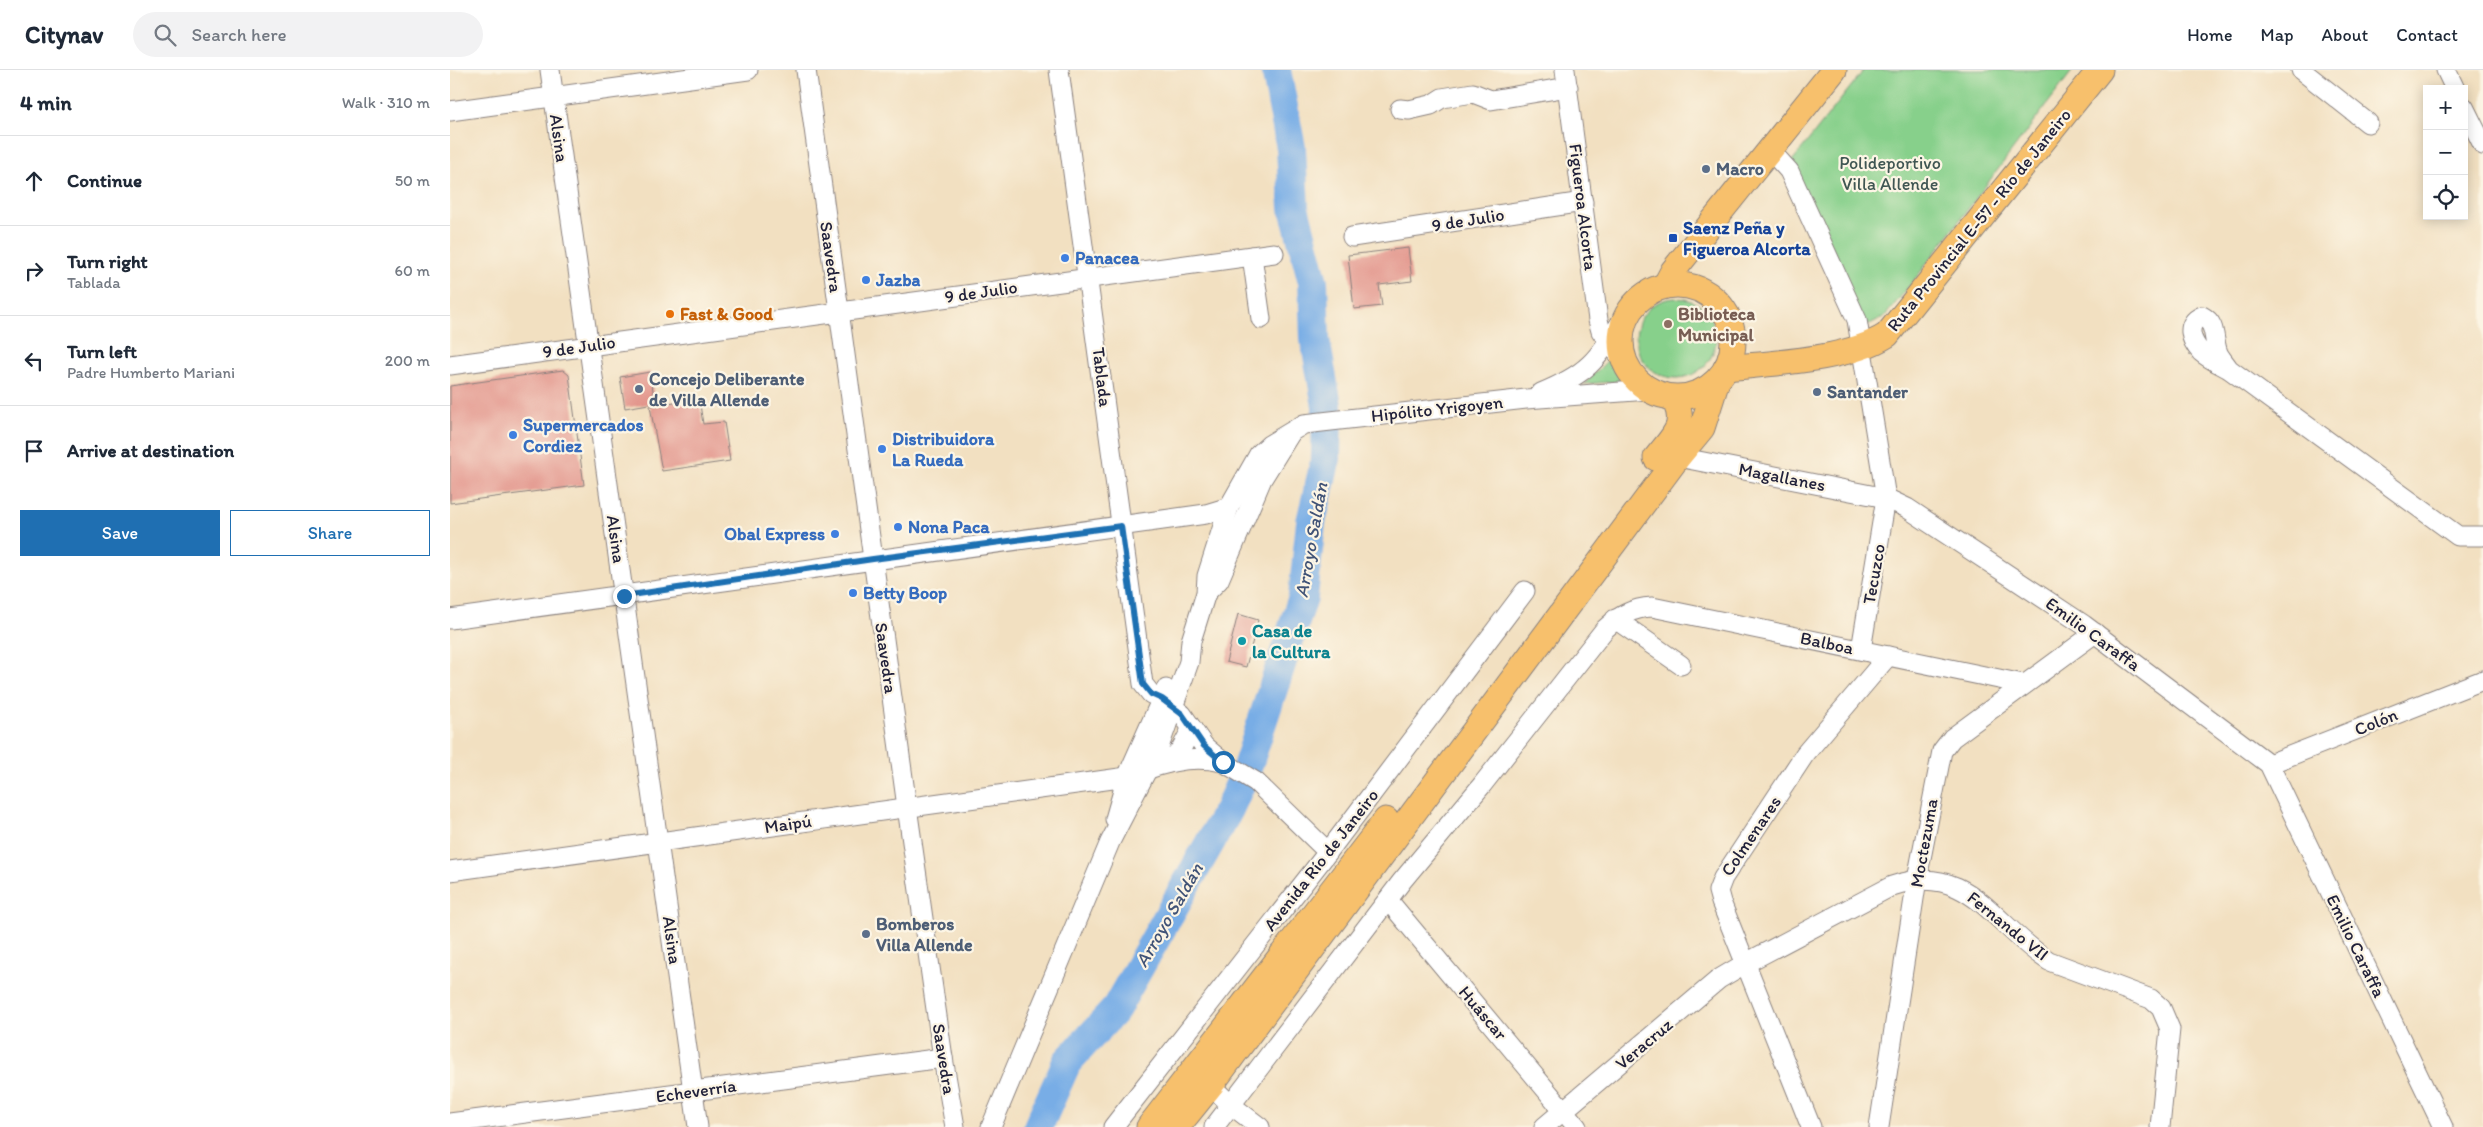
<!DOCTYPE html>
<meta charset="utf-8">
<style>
:root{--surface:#fff;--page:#f2f2f3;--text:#1f2937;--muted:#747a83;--line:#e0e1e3;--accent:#1f6fb2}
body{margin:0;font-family:Itim,sans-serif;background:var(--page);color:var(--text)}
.controls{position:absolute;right:15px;top:15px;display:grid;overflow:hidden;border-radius:0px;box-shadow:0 2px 12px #0003}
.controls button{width:45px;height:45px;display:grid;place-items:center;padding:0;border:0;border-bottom:1px solid var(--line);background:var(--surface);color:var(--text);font:25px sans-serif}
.stop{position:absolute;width:15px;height:15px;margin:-11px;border:4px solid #1f6fb2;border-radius:50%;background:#fff}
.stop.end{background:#1f6fb2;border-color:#fff;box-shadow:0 1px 5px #0008}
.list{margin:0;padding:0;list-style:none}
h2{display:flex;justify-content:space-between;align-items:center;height:65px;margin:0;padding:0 20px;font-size:21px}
h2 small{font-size:16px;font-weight:400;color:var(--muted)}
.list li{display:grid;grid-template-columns:32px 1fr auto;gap:15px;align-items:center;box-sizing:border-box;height:90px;padding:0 20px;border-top:1px solid var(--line)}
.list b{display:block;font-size:19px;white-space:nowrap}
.list p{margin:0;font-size:16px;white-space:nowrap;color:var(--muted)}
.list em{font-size:16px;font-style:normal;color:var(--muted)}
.actions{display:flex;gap:10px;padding:15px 20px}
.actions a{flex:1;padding:11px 0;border:1px solid var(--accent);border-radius:0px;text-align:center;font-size:18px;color:var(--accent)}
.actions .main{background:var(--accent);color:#fff}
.icon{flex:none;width:28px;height:28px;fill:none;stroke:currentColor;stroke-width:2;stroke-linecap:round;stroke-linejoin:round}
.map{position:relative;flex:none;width:2033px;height:1057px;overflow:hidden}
header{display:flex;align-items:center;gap:30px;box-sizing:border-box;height:70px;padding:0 25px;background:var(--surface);border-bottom:1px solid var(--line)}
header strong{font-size:24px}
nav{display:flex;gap:28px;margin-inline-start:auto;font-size:18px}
.search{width:350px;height:45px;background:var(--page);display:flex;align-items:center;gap:12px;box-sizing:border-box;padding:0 18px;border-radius:28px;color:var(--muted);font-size:19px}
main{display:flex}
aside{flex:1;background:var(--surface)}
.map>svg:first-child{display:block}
</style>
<header>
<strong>Citynav</strong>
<div class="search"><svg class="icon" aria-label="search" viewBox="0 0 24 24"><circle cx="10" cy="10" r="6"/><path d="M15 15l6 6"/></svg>Search here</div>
<nav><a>Home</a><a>Map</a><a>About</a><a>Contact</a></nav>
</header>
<main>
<aside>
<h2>4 min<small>Walk · 310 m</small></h2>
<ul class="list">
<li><svg class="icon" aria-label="ahead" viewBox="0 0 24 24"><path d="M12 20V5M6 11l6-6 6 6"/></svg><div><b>Continue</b></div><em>50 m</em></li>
<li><svg class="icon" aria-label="right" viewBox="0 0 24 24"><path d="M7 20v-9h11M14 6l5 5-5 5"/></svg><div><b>Turn right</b><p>Tablada</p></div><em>60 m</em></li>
<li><svg class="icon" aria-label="left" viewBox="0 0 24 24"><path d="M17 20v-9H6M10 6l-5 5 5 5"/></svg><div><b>Turn left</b><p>Padre Humberto Mariani</p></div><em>200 m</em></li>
<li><svg class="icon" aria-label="arrive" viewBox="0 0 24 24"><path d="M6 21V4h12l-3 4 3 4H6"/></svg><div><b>Arrive at destination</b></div></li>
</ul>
<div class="actions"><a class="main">Save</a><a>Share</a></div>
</aside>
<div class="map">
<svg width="2033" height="1057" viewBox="0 0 2033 1057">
<rect width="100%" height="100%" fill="#fcf5e5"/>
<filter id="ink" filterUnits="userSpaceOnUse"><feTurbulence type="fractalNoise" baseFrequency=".02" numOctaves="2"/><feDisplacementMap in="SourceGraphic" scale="10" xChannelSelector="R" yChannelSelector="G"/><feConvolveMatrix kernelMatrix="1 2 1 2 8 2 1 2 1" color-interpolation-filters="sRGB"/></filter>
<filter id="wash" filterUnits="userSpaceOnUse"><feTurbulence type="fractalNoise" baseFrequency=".0096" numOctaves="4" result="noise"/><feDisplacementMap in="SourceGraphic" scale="20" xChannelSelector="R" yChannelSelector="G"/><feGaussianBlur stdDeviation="1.12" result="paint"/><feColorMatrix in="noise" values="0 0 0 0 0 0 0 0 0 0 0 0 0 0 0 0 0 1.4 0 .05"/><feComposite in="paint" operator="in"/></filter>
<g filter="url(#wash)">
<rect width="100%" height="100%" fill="#f2e0c1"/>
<!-- green -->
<g fill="#87d08b" stroke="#547963">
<polygon points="1414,0 1623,0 1469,204 1435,246 1414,257 1339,95"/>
<circle cx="1226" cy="268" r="40"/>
<polygon points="1159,289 1172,311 1134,314"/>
</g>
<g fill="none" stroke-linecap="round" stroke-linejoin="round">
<!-- river -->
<polyline stroke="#78ade6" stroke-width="30" points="588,1057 617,992 665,940 779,739 796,701 853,527 861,452 876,388 877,336 865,269 863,212 844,138 841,78 826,0"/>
</g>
<g id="blocks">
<!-- building -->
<g fill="#e29389">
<polygon points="958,178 962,211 929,215 932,236 904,239 898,185"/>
<polygon points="113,300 119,305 134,415 0,433 0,316"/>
<polygon points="200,302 205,333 175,338 170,307"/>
<polygon points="249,328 253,354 274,352 280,391 212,401 200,336"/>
<polygon points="788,544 808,550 796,597 776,592"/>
</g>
</g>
</g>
<g filter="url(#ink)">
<use href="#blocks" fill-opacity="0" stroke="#8a817e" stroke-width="1"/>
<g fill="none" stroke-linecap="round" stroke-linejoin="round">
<defs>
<g id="minor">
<polyline points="100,0 248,1057"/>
<polyline points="356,0 457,737 493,988 505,1057"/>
<polyline points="609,0 693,614 701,624 712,629 732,644 754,676 773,692 806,712 878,782"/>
<polyline points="1115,0 1148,250 1151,261 1175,293"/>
<polyline points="1851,0 1918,53"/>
<polyline points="1996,0 2005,19"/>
<polyline points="2014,37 2033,75"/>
<polyline points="950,39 959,40 981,35 992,28 1023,23 1041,30 1118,17"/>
<polyline points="0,41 298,0"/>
<polyline points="1320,80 1339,101 1407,250 1436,428 1411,580"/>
<polyline points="902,167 1133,132"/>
<polyline points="802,186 811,249"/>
<polyline points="0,295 824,183"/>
<path d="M1779 299C1776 294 1772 290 1769 285 1762 271 1768 254 1752 246 1735 253 1740 270 1751 282 1759 289 1770 294 1779 299L2008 466H2033"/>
<path d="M1091 323C1139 303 1146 291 1173 249"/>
<polyline points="1228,387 1436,428 1457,438 1634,555 1819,694 1993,1057"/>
<polyline points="756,523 769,510 812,409 840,364"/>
<polyline points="0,549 756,444 779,437"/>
<polyline points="1165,549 1231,595"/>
<polyline points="718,693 731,679 742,658"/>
<polyline points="1819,694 2033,610"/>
<polyline points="665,749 677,707 716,619"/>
<path d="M0 801 677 707C708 695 738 684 772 692"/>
<polyline points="938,830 1127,1057"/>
<polyline points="752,1007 781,1035 810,1057"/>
<polyline points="0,1053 493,988"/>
<polyline points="541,1057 660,772 709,677 739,592 741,571 756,523 757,506 779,437 809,384 819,375 854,354 1076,329 1199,320"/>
<polyline points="663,1057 878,782 1075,521"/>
<path d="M764 1057 952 811 1032 715 1155 559C1169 546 1182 538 1202 537L1573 614"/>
<path d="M1094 1057 1269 909 1296 893 1442 816C1518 790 1544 856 1599 891L1701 929 1711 938 1720 959 1710 1057"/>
<polyline points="1361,1057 1271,832 1268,821 1273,808 1355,684 1438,586"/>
<polyline points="1429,1057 1467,809 1492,681 1502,668 1645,563"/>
</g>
<g id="major">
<circle cx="1227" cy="271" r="56"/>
<polyline points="1215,216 1223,201 1384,0"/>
<path d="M1276 298C1323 293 1398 290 1437 265L1650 0"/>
<path d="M1206 388C1223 366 1239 355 1223 328"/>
<polyline points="699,1057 936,750"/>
<polyline points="727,1057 761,1015 1228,387 1252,358 1267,311"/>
</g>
</defs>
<!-- minor casing -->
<use href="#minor" stroke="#8a817e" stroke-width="21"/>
<!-- major casing -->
<use href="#major" stroke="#8a817e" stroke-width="27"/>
<!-- minor -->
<use href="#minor" stroke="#fff" stroke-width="19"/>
<!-- major -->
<use href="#major" stroke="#f7c06c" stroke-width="25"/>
</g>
</g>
<g fill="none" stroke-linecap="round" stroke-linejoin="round" filter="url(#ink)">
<!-- route -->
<polyline stroke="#1f6fb2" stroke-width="6" points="174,526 423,489 671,456 693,614 701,624 712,629 732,644 754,676 773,692"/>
</g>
<!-- markers -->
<g fill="#5c6f8a" stroke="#fcf5e5" stroke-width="2">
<circle cx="1256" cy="99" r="5"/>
<circle cx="189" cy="319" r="5"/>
<circle cx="1367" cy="322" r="5"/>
<circle cx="416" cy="864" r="5"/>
</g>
<rect fill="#1a4fb4" stroke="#fcf5e5" stroke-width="2" x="1218" y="163" width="10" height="10" rx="2.5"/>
<g fill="#3f7fe0" stroke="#fcf5e5" stroke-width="2">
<circle cx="615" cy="188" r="5"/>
<circle cx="416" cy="210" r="5"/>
<circle cx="63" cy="365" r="5"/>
<circle cx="432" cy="379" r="5"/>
<circle cx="448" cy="457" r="5"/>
<circle cx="385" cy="464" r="5"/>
<circle cx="403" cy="523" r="5"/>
</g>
<circle fill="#e8710a" stroke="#fcf5e5" stroke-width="2" cx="220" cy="244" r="5"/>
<circle fill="#8d6e63" stroke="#fcf5e5" stroke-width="2" cx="1218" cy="254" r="5"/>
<circle fill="#0f9aa8" stroke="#fcf5e5" stroke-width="2" cx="792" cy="571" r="5"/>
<g text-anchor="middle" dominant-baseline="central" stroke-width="4.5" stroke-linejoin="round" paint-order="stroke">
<!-- street labels -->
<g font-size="18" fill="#22223b" stroke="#fcf5e5">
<text transform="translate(109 68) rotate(82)">Alsina</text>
<text transform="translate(1133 137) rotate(83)">Figueroa Alcorta</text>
<text transform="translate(1018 150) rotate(-9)">9 de Julio</text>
<text transform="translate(1529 150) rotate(-51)">Ruta Provincial E-57 - Río de Janeiro</text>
<text transform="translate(381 187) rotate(82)">Saavedra</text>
<text transform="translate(531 222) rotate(-8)">9 de Julio</text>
<text transform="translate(129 277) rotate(-8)">9 de Julio</text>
<text transform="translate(652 307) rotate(83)">Tablada</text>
<text transform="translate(987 339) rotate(-6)">Hipólito Yrigoyen</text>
<text transform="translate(1332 407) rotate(11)">Magallanes</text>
<text transform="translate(166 469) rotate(82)">Alsina</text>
<text transform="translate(1424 504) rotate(-80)">Tecuzco</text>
<text transform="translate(1643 564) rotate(36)">Emilio Caraffa</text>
<text transform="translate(1377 573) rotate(12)">Balboa</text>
<text transform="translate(436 588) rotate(82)">Saavedra</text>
<text transform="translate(1926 652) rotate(-22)">Colón</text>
<text transform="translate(338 754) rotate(-8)">Maipú</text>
<text transform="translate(1301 766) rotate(-56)">Colmenares</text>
<text transform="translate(1474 773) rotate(-80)">Moctezuma</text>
<text transform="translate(871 790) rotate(-52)">Avenida Río de Janeiro</text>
<text transform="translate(1558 856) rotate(39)">Fernando VII</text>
<text transform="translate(222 870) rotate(82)">Alsina</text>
<text transform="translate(1906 876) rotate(64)">Emilio Caraffa</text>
<text transform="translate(1033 943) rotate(50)">Huáscar</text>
<text transform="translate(1194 974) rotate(-40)">Veracruz</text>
<text transform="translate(494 989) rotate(81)">Saavedra</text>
<text transform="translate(246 1021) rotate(-8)">Echeverría</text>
</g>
<!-- park labels -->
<g font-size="18" fill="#405653" stroke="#fcf5e5">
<text x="1440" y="93">Polideportivo<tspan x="1440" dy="21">Villa Allende</tspan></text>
</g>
<!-- service labels -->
<g font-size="18" font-weight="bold" fill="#4e5e75" stroke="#fcf5e5" text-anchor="start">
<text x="1266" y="99">Macro</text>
<text x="199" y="309">Concejo Deliberante<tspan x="199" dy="21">de Villa Allende</tspan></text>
<text x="1377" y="322">Santander</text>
<text x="426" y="854">Bomberos<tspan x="426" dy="21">Villa Allende</tspan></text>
</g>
<!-- transit labels -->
<g font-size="18" font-weight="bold" fill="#164399" stroke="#fcf5e5" text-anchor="start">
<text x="1233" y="158">Saenz Peña y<tspan x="1233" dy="21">Figueroa Alcorta</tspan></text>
</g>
<!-- shop labels -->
<g font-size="18" font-weight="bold" fill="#366cbe" stroke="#fcf5e5" text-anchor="start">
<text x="625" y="188">Panacea</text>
<text x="426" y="210">Jazba</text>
<text x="73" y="355">Supermercados<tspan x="73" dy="21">Cordiez</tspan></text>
<text x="442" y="369">Distribuidora<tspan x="442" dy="21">La Rueda</tspan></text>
<text x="458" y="457">Nona Paca</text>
<text x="375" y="464" text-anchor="end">Obal Express</text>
<text x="413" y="523">Betty Boop</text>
</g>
<!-- food labels -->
<g font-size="18" font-weight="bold" fill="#c56008" stroke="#fcf5e5" text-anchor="start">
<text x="230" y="244">Fast &amp; Good</text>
</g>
<!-- education labels -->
<g font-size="18" font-weight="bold" fill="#785e54" stroke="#fcf5e5" text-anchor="start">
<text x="1228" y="244">Biblioteca<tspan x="1228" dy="21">Municipal</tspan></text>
</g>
<!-- culture labels -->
<g font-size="18" font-weight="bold" fill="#0d838f" stroke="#fcf5e5" text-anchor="start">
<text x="802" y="561">Casa de<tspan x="802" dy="21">la Cultura</tspan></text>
</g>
<!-- water labels -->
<g font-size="19" font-style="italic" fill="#405377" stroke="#fcf5e5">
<text transform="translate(861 470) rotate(-80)">Arroyo Saldán</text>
<text transform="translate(719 845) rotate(-60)">Arroyo Saldán</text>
</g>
</g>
</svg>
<div class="controls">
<button>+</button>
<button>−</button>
<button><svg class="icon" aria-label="locate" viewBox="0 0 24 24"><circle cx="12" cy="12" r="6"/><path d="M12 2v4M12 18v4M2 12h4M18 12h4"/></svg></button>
</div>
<div class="stop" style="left:773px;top:692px"></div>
<div class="stop end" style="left:174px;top:526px"></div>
</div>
</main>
